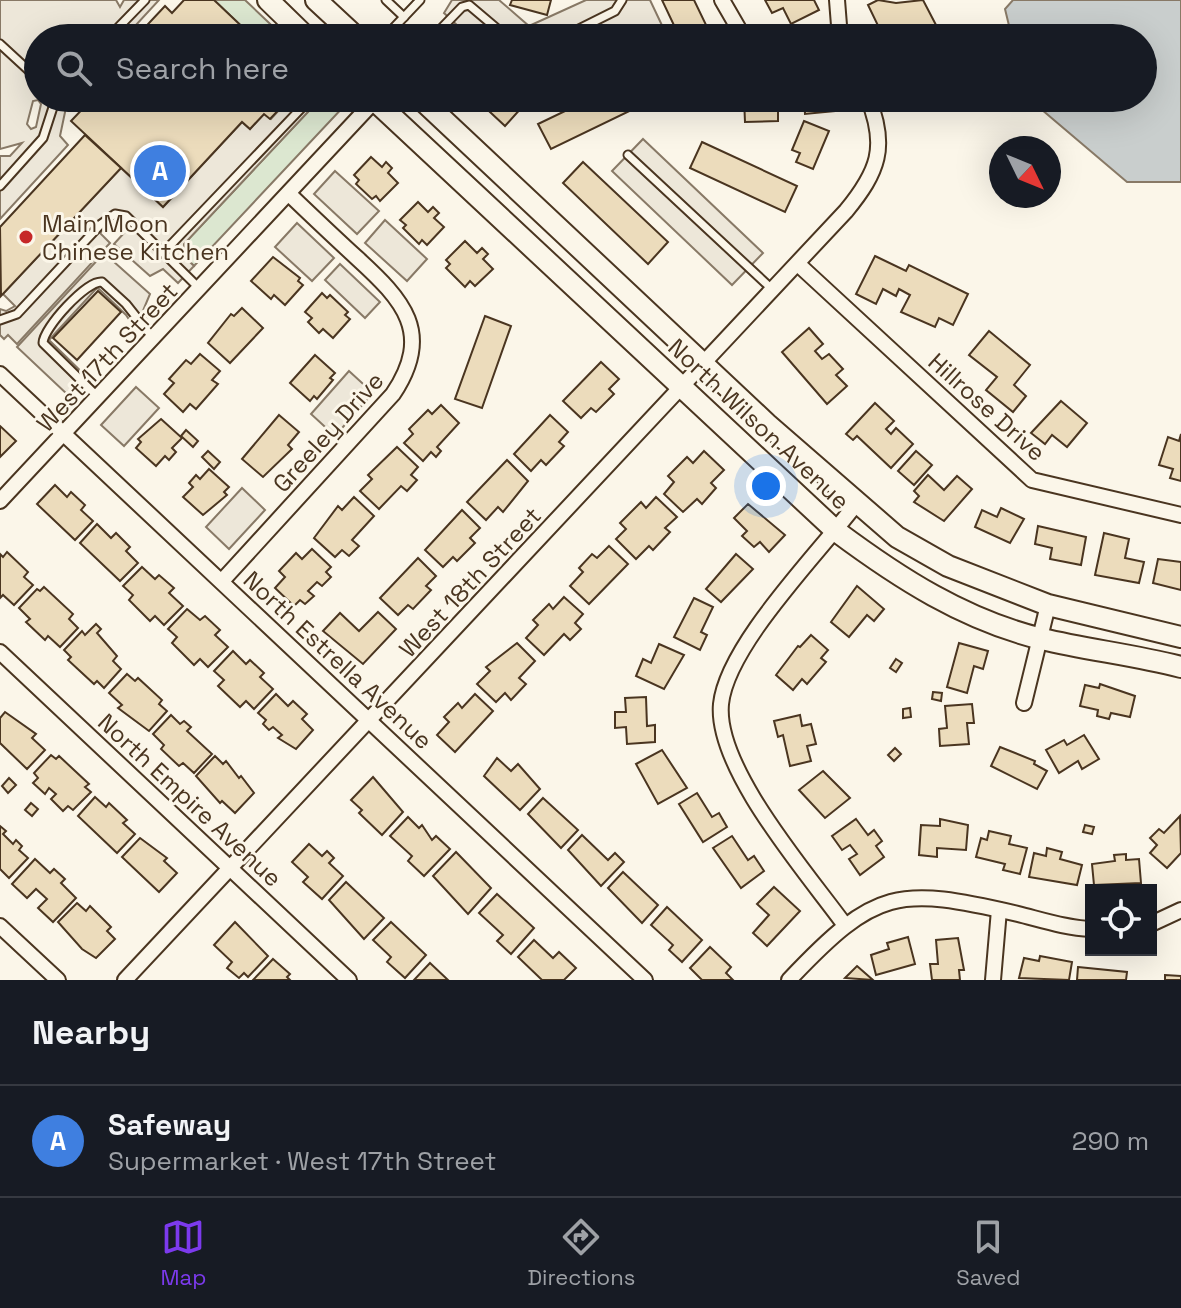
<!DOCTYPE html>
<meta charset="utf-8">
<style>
:root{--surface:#171b24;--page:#20242c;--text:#f1f3f6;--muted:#9ea1a6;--line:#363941;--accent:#7c3aed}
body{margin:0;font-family:"Space Grotesk",sans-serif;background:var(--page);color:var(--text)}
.controls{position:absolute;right:24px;bottom:24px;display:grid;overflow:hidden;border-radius:0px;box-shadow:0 8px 32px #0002}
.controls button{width:72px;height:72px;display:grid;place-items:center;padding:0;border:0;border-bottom:2px solid var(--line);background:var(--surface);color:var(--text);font:40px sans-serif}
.compass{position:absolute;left:989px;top:136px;width:72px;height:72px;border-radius:50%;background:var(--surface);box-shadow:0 8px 32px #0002;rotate:133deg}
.you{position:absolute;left:766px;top:486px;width:28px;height:28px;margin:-20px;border:6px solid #fff;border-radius:50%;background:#1a73e8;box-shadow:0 0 0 12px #1a73e833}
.badge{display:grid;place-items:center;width:52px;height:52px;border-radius:50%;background:var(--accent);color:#fff;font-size:26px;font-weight:700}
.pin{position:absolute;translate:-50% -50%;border:4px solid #fff;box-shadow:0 2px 8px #0006}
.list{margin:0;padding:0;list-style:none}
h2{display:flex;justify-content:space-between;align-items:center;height:104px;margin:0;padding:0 32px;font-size:34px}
h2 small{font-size:26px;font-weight:400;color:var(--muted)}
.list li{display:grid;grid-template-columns:52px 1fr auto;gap:24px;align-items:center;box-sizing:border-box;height:112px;padding:0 32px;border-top:2px solid var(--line)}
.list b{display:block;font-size:30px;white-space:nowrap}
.list p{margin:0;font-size:26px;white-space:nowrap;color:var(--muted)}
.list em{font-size:26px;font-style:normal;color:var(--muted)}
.icon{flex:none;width:44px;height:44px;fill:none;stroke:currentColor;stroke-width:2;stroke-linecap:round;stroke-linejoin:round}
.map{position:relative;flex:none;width:1181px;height:980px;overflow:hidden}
.search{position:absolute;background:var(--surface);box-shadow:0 8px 32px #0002;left:24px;right:24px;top:24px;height:88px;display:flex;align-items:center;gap:20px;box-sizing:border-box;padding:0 28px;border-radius:44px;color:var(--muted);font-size:30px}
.sheet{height:216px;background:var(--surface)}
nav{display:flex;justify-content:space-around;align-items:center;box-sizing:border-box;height:112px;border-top:2px solid var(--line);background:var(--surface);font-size:22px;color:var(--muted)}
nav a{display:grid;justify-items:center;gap:4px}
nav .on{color:var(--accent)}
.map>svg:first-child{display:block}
</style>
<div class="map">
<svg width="1181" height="980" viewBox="0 0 1181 980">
<rect width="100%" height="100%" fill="#fbf6e9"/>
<!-- green -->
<g fill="#dce7d0" stroke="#887966" stroke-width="2">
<polygon points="214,0 245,0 285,38 254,38"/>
<polygon points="321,98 342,98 347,103 194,266 185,257 184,244"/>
</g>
<!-- parking -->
<g fill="#ede7d9" stroke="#887966" stroke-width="2" fill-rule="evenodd">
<path d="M0 0H116L120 7 124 0H159L124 38H91L87 35 38 38V98H68L60 136 68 145 0 219V156H10L22 143 0 149ZM38 100 41 104 36 127 31 129 27 124 33 101Z"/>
<polygon points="452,0 499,0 529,26 586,0 650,0 668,38 486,38 478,28 459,27 444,13"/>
<polygon points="290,98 321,98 184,244 185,257 194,266 178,283 163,269 150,276 114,244 124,233 108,225 100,233 110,243 17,344 8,335 4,339 0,335 0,309 6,311 15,306 3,294 121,168 163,207 242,122 250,129 264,114 271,119"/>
<polygon points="643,139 763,253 732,285 612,171"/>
<polygon points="335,171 379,211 357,234 314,194"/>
<polygon points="385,220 427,259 407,281 365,243"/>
<polygon points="297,223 334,258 312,281 275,247"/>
<polygon points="104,253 150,294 142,313 147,319 136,330 126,315 98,288 95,290 49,340 91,381 69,396 17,347"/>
<polygon points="340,264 380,302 365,318 325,280"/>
<polygon points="349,371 373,393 335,436 311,414"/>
<polygon points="136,387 159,408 124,446 101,425"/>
<polygon points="242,488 265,510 229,549 206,527"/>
</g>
<!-- water -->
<polygon fill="#c9cecd" stroke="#887966" stroke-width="2" points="1013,0 1181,0 1181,182 1127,182 1028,98 1143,98 1143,38 1012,38 1005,9"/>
<!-- building -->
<g fill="#ecdcbc" stroke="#4a3520" stroke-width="2">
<polygon points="184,0 214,0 254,38 135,38 165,6 172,13"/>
<polygon points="512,0 551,0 547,15 510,5"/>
<polygon points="662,0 694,0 708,29 691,38 680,38"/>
<polygon points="765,0 814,0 819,10 791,24 783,8 772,13"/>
<polygon points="878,0 896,3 923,0 936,25 917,38 884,38 868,5"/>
<polygon points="93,98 290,98 270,119 264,114 250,129 242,122 163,207 71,121"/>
<polygon points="475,98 514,98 523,106 505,126"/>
<polygon points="592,98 642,98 644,104 551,149 538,124"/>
<polygon points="744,98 778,98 778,121 745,122"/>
<polygon points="804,98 844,98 845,110 805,114"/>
<polygon points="804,121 829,131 813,169 796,162 800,153 792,150"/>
<polygon points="85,135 121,168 1,296 0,227"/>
<polygon points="702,142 797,186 785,212 690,168"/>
<polygon points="371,157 382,167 386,162 392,168 388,173 398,183 380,201 376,196 372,199 356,184 359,180 354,175"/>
<polygon points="583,162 668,242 648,264 563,183"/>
<polygon points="418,202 428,212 433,207 439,213 434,218 444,227 427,245 422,240 419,244 403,228 406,225 400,220"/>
<polygon points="465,241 477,253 482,248 488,254 483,259 493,269 475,286 470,281 465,287 446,268 450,264 446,260"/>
<polygon points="875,256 906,271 909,265 968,294 953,325 939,318 935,327 901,312 910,295 899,289 896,296 883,289 876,304 856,294"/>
<polygon points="273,257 300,278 298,281 303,285 285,305 274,295 271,299 251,281"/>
<polygon points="98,291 121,312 77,360 53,338"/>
<polygon points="322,293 327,298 330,295 348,312 345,315 350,319 333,338 323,329 319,333 308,322 312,318 305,312"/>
<polygon points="242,308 263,328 230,363 208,343 231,314 234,316"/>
<polygon points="485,316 511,326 482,408 455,399"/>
<polygon points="809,328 823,344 815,351 822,359 829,354 843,369 836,375 847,386 827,404 782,352"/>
<polygon points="989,331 1030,365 1014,385 1026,396 1013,412 986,390 997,377 969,355"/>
<polygon points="200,354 220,371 212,380 218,384 196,409 190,404 183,412 164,394 174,383 169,379 186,360 191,364"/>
<polygon points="315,355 335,373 330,378 333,380 317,399 314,396 310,401 290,383"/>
<polygon points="601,362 619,379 609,389 614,394 596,412 591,408 581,418 563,401"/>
<polygon points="1061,401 1087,423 1067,447 1052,435 1045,444 1031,433"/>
<polygon points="875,403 894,421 886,429 891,434 896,428 913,444 891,468 857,436 853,440 846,434"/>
<polygon points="441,405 459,423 437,447 441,451 436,457 431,452 423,461 404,443 413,434 409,429 428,410 432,414"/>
<polygon points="279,415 299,432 288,445 292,449 263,477 242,459"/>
<polygon points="550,415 568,432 559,442 564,446 546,465 541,460 531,471 514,454"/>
<polygon points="161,419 182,438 172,448 176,452 169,460 165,456 156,466 136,448 141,442 138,439"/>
<polygon points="0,426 16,441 0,457"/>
<polygon points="186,430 198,441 193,447 181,436"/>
<polygon points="1181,434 1181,481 1170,478 1173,469 1159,465 1168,437 1179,441"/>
<polygon points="397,447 418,467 411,475 417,480 407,491 401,486 379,509 360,491 372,479 368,475"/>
<polygon points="208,451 220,462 214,469 202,457"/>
<polygon points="704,451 724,470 711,483 716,488 702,504 697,499 683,512 664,494 674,482 668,476 687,457 693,463"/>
<polygon points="916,451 932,465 914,485 898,471"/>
<polygon points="507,460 528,481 503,512 498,507 486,520 467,502"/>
<polygon points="209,469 229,487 224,492 227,495 203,515 183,497 193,487 189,483 196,475 200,479"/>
<polygon points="928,475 944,490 957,476 972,489 944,521 914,502 919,496 914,491"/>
<polygon points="55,485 67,497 71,492 85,505 81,510 93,521 75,540 37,504"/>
<polygon points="354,497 374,516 352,540 359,546 349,556 342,550 335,557 314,538 338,506 342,510"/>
<polygon points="656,497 677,517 665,528 670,532 653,550 649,546 636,559 616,539 626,529 620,523 641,502 646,508"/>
<polygon points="748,504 785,535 769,552 760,542 754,547 742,536 747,531 734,518"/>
<polygon points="1001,508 1024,519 1010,543 975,527 982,510 997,517"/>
<polygon points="462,510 480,528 470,538 475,543 457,561 453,557 443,567 425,550"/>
<polygon points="97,524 111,538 116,533 130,547 126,551 138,563 120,581 80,543"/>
<polygon points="1038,526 1086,537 1081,565 1050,559 1052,548 1035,544"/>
<polygon points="1104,533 1129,539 1125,558 1144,562 1139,583 1095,575"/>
<polygon points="609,546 628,564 589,604 570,586 583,572 579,568 592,554 597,558"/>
<polygon points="312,549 331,567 326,572 331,577 322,586 317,582 308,591 314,596 305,604 300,600 294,606 275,588 285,577 279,571 296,553 302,559"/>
<polygon points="7,552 28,572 24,577 33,585 14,605 3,595 0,598 0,554 3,557"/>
<polygon points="736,554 753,569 721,602 706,589"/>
<polygon points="418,558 436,576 426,586 431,590 413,609 408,605 398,615 380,598"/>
<polygon points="1158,559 1181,562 1181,590 1153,583"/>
<polygon points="142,567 155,579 159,575 174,588 169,593 183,606 164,625 155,616 150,621 129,600 133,595 123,586"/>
<polygon points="857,586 884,609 874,621 867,615 849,637 831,622"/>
<polygon points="44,587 73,614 69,619 78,628 60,647 48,636 45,640 26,622 30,619 19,608 37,589 40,591"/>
<polygon points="564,597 583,614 575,623 581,629 570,640 564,634 544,655 526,638 538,625 533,620 549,604 553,609"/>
<polygon points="694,598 713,607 701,632 707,635 700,650 674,637"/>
<polygon points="187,609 200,620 205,616 220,630 215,635 228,647 208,667 200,659 194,665 172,643 177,637 168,629"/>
<polygon points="378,612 396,629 363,664 323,631 340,613 359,631"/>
<polygon points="96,624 101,629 97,633 117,656 113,661 121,669 104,688 97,681 94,684 68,660 71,657 64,650 82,631 85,635"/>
<polygon points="811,635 828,650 821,658 826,662 807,684 802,679 793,690 776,675 798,646 800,647"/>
<polygon points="517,643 535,661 519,678 526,684 511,700 505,693 496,702 477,684 490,671 486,667"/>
<polygon points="959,643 988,651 983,669 974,666 967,693 947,687"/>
<polygon points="659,644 684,655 664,689 636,676 643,659 651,663"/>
<polygon points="233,651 246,664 250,660 264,673 260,677 273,689 254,709 246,701 240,707 218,686 224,680 214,671"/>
<polygon points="896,659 902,663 896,672 890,668"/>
<polygon points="127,674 135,681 138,678 162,700 159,704 167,711 149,731 118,708 122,705 109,693"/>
<polygon points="1100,684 1135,696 1130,717 1111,713 1109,719 1097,716 1098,710 1080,706 1085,685 1099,688"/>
<polygon points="933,692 942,693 941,701 932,699"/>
<polygon points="276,694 288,706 293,701 307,714 302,719 313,730 296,749 278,738 282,735 273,727 269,730 263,724 266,720 258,713"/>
<polygon points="475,694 493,711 455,752 437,735 449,722 444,717 458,703 462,708"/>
<polygon points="646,697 647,726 655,725 655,742 627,744 626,727 615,728 615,712 626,712 625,698"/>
<polygon points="972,704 974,723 967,723 969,744 940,746 939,729 947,728 945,706"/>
<polygon points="910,708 911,717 903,718 903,709"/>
<polygon points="5,712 36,734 32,738 45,750 27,769 0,743 0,718"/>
<polygon points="171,715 180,724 184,721 191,727 187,731 212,754 194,773 183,763 179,766 161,749 164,745 153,734"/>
<polygon points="800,715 802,726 811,724 816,744 807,746 811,761 790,766 783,735 778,737 774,721"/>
<polygon points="1084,735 1099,759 1082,769 1078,761 1059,773 1046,750 1064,740 1067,745"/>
<polygon points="1000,747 1035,761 1034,764 1047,771 1037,789 991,766"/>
<polygon points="895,748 901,754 894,761 888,755"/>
<polygon points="662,750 687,788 658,804 636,764"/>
<polygon points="51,755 56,759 59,756 89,784 85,787 91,792 73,810 68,806 63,811 51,799 56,794 49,788 45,794 33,783 38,778 34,773"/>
<polygon points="215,756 223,764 226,761 239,778 241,776 254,793 235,813 222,801 220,803 196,776"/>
<polygon points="497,758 511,771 518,764 540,789 520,810 484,776"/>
<polygon points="823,771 850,798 825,818 799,790"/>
<polygon points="373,777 403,812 382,835 359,813 362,810 351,800"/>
<polygon points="9,778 16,785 8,793 2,786"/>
<polygon points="697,793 712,817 719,813 727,827 703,842 679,804"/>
<polygon points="95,797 106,807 109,803 127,820 123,823 135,834 117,853 78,816"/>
<polygon points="543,798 578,830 561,848 528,814"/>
<polygon points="31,803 38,809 32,816 25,810"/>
<polygon points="1180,816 1181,853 1167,868 1150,853 1157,845 1150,838 1159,829 1164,833"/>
<polygon points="408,817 419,828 422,825 432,840 436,836 450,849 424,876 408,861 412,856 390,836"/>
<polygon points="856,819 868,835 874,830 882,841 876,846 884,857 860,875 849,859 857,854 850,845 842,850 832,836"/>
<polygon points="940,819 968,825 966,850 937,848 937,857 919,855 921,825 940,826"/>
<polygon points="1085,825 1094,827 1092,834 1083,832"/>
<polygon points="0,826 6,831 3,834 13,844 16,840 22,846 19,850 28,858 9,878 0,869"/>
<polygon points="989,831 1011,836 1009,844 1027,848 1020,874 1003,870 1005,864 976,857 981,838 987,840"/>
<polygon points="582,835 608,860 615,853 624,862 601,886 568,850"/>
<polygon points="732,836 748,860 754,856 764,871 741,888 713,848"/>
<polygon points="140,838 167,858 164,861 177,873 159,892 122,857"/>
<polygon points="309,844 322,856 327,851 334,858 329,863 343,876 322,899 303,882 308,877 292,862"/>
<polygon points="1047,848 1062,852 1060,859 1082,865 1077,885 1029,877 1034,853 1046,856"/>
<polygon points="456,852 491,888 468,914 433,876"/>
<polygon points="1126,854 1126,860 1139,859 1141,883 1094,885 1092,864 1115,861 1114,855"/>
<polygon points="35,859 50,873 54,869 65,879 61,883 76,898 53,922 38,908 47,899 36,889 27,898 12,884"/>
<polygon points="623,872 658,905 642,923 608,888"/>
<polygon points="346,882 384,918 364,939 329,900"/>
<polygon points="774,887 800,911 767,946 753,933 769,915 757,904"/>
<polygon points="497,894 534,928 511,954 497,941 503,935 479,913"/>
<polygon points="77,903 86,911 90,906 111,927 107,931 115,939 96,958 82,949 58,922"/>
<polygon points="667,907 702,940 682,962 669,950 673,945 651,925"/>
<polygon points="235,922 268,956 248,977 244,973 239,978 227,968 232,962 214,945"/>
<polygon points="391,922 426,955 405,978 387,962 391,957 373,940"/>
<polygon points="908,937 915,964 876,975 871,955 889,949 887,943"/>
<polygon points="958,938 964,970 959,970 960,980 932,980 930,964 938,964 936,940"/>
<polygon points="534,940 553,958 559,952 576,968 564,980 542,980 518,957"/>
<polygon points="710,947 731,967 726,973 733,980 702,980 690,968"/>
<polygon points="1040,956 1072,962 1069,980 1019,978 1024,958 1039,961"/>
<polygon points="273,959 290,974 287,977 290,980 253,980"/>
<polygon points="430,963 448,980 414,980"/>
<polygon points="857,966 873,980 845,978"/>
<polygon points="1078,967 1127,972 1126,980 1077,980"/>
<polygon points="1165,975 1181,976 1181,980 1165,980"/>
</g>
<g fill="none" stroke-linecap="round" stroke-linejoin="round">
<defs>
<g id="lane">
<polyline points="386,0 404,17"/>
<polyline points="108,38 145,0"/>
<polyline points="384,38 420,0"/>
<polyline points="432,38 462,7 469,5 508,38"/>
<polyline points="561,38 615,11 622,0"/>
<polyline points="0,44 38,79"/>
<polyline points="628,155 773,290"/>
<polyline points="0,186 43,138 56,98"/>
<polyline points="163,253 311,98"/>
<polyline points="0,320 17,314 101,224 115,214 126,216 199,288"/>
<path d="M98 397 43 343C43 328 87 280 102 282L126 304 153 338"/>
</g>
<g id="street">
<polyline points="722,0 744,38"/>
<polyline points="837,0 840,38"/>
<polyline points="799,265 1032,480 1181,515"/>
<polyline points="0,374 645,980"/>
<polyline points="0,501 377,98"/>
<path d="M222 581 393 394C434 333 403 300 357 258 334 237 312 216 289 194"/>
<polyline points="0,652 349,980"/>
<polyline points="1024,703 1048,605"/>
<path d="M844 924C807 873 715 768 721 704 727 645 819 553 856 504"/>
<polyline points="1151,924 1181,910"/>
<polyline points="0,926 58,980"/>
<path d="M125 980 846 211C878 172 888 147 868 98"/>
<path d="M789 980C876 888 897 886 1018 914 1042 920 1066 928 1091 929"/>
<polyline points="993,980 999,910"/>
</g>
<g id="secondary">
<polyline points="268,0 307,38"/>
<polyline points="316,0 357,38"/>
<path d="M372 98 836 531C899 578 964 620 1042 639 1088 650 1135 655 1181 667"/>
<polyline points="420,98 767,424 897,537 948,566 1048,605 1181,637"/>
</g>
</defs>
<!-- lane casing -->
<use href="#lane" stroke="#4a3520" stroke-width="11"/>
<!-- street casing -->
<use href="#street" stroke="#4a3520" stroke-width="18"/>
<!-- secondary casing -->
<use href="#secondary" stroke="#4a3520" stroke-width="24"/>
<!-- lane -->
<use href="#lane" stroke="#fbf6e9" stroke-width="7"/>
<!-- street -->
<use href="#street" stroke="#fbf6e9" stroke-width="14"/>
<!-- secondary -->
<use href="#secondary" stroke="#fbf6e9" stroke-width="20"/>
</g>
<!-- markers -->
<circle fill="#c62828" stroke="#fbf6e9" stroke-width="3" cx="26" cy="237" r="8"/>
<g text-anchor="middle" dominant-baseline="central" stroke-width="6" stroke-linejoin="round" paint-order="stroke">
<!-- poi labels -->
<g font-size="24" fill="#4a3520" stroke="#fbf6e9" text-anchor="start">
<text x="42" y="223">Main Moon<tspan x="42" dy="28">Chinese Kitchen</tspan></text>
</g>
<!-- street labels -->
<g font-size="24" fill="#4a3520" stroke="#fbf6e9">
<text transform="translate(107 357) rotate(-47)">West 17th Street</text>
<text transform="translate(987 407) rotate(42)">Hillrose Drive</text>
<text transform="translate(759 424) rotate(43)">North Wilson Avenue</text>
<text transform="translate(328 432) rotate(-48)">Greeley Drive</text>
<text transform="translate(470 582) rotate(-47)">West 18th Street</text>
<text transform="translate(338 660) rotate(43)">North Estrella Avenue</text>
<text transform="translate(190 800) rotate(43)">North Empire Avenue</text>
</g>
</g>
</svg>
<div class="controls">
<button><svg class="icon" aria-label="locate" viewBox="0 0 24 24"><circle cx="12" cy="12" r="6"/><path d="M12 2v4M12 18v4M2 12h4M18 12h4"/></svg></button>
</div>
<svg class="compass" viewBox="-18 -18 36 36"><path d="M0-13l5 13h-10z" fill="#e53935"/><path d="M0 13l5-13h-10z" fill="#9ea1a6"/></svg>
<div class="you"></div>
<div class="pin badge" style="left:160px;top:171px;background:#3f7fe0">A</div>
<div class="search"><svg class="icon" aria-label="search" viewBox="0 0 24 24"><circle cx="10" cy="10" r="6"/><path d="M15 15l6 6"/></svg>Search here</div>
</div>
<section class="sheet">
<h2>Nearby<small></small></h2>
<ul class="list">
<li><span class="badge" style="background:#3f7fe0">A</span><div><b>Safeway</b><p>Supermarket · West 17th Street</p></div><em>290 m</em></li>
</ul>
</section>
<nav>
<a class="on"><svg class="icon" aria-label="map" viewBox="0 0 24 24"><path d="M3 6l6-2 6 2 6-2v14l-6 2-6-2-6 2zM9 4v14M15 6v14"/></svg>Map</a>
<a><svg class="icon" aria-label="directions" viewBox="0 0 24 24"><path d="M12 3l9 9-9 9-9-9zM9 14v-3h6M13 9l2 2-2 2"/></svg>Directions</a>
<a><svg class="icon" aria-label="saved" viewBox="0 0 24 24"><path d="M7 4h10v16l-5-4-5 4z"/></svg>Saved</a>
</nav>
